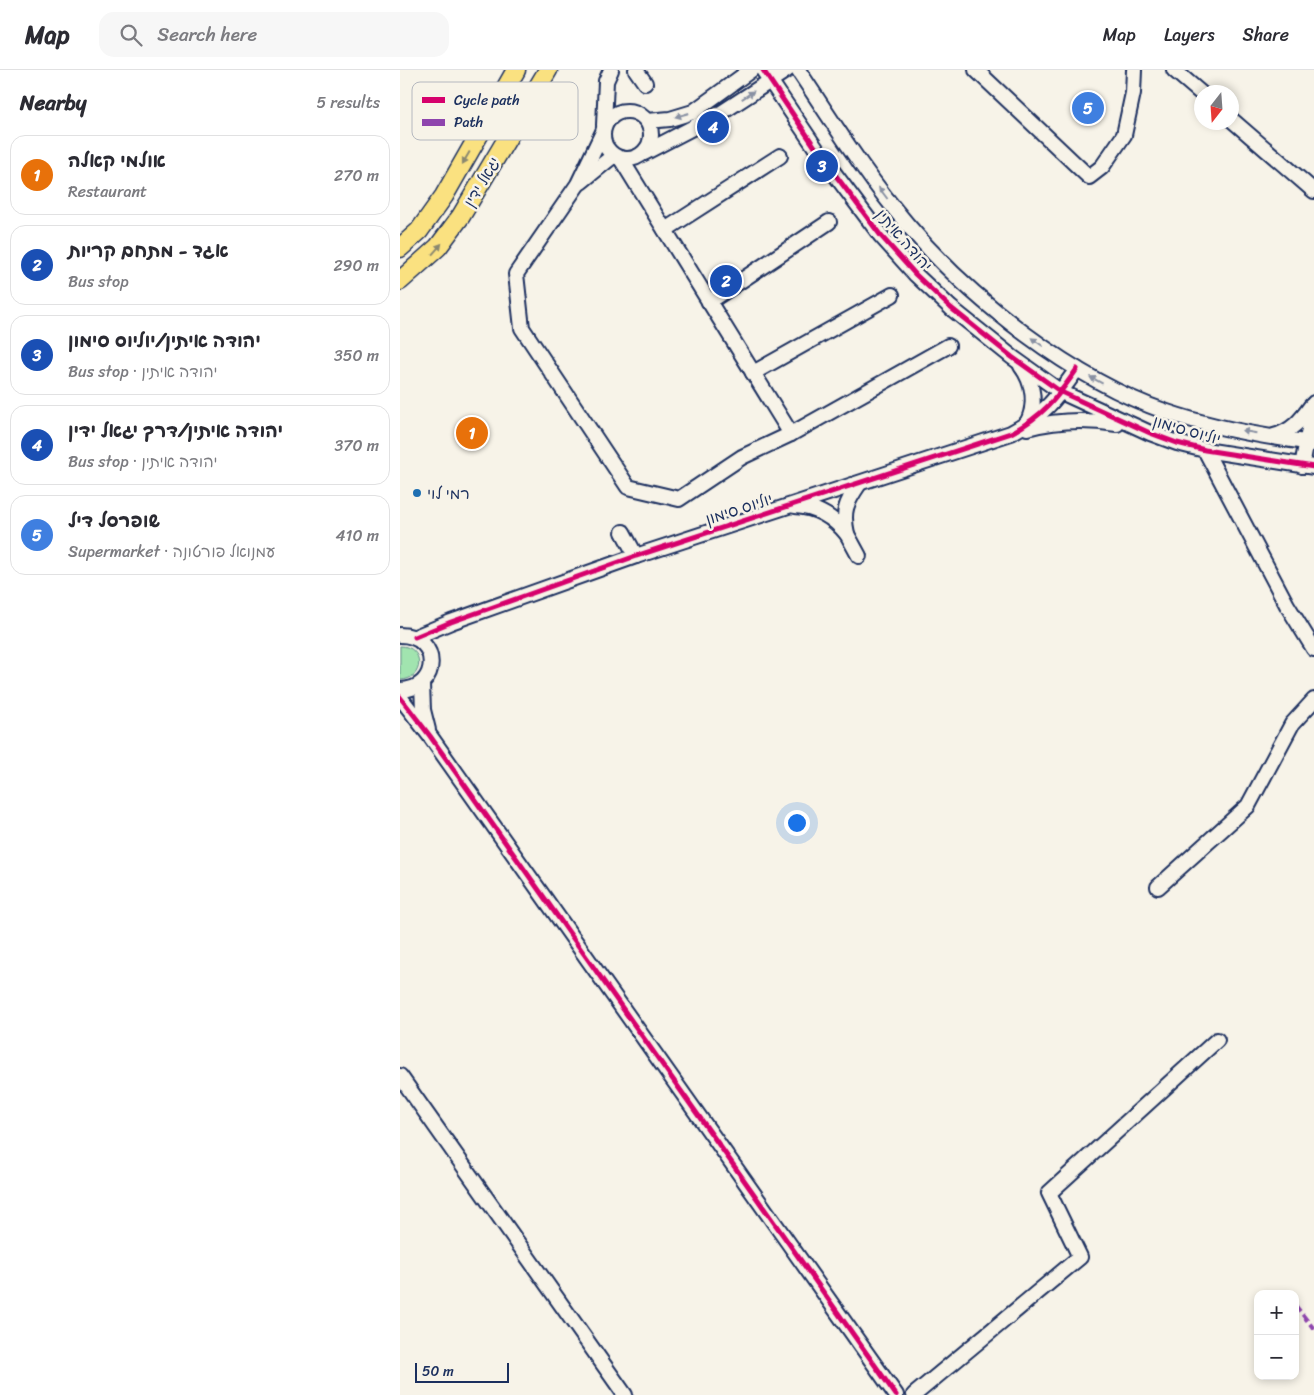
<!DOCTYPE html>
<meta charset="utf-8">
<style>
:root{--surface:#fff;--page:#f7f7f7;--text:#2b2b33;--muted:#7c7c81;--line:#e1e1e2;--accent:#111827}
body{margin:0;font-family:Sriracha,"Playpen Sans Hebrew",sans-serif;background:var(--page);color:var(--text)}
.controls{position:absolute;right:15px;bottom:15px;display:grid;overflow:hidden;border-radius:10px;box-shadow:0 2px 8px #0003}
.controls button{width:45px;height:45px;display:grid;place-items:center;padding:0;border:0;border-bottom:1px solid var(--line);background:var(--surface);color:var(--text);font:25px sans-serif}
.compass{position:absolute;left:794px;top:15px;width:45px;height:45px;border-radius:50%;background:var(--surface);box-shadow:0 2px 8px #0003;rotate:197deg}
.scale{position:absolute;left:15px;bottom:12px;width:94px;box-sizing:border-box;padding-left:5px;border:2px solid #1b2f5e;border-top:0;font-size:14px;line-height:18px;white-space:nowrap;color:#1b2f5e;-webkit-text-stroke:4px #f7f3e8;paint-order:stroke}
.you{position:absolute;left:396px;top:752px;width:18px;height:18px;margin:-12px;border:4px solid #fff;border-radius:50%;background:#1a73e8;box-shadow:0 0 0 8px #1a73e833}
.badge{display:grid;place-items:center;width:32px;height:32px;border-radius:50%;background:var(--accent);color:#fff;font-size:16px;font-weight:700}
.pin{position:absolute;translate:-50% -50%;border:2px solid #fff;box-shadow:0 1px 5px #0006}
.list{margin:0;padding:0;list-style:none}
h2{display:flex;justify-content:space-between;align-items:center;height:65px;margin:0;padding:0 20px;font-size:21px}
h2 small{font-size:16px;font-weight:400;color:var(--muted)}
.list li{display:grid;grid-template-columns:32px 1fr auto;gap:15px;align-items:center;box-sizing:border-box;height:80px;margin:0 10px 10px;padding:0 10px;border:1px solid var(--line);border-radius:15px}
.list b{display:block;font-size:19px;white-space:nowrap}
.list p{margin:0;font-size:16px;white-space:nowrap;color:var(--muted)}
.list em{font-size:16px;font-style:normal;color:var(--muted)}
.icon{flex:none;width:28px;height:28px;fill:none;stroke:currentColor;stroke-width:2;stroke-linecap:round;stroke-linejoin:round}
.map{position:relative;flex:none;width:914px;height:1325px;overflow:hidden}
header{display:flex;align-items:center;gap:30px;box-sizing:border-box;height:70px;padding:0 25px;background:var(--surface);border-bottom:1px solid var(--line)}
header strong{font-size:24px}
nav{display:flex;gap:28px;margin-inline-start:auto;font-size:18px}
.search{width:350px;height:45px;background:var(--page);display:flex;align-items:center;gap:12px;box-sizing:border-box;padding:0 18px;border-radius:15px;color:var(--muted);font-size:19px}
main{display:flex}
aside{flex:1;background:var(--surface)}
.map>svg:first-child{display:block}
</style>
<header>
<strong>Map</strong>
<div class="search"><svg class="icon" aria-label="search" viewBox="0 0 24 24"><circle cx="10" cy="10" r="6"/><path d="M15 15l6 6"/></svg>Search here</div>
<nav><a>Map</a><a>Layers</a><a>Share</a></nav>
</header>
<main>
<aside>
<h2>Nearby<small>5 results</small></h2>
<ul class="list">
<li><span class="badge" style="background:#e8710a">1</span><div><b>אולמי קאלה</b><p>Restaurant</p></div><em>270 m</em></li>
<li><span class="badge" style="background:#1a4fb4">2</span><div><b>אגד - מתחם קריות</b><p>Bus stop</p></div><em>290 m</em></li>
<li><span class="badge" style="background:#1a4fb4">3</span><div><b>יהודה איתין/יוליוס סימון</b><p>Bus stop · יהודה איתין</p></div><em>350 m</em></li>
<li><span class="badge" style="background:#1a4fb4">4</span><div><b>יהודה איתין/דרך יגאל ידין</b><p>Bus stop · יהודה איתין</p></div><em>370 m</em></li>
<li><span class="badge" style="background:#3f7fe0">5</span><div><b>שופרסל דיל</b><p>Supermarket · עמנואל פורטונה</p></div><em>410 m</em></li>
</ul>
</aside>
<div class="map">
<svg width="914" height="1325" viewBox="0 0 914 1325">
<rect width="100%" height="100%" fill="#f7f3e8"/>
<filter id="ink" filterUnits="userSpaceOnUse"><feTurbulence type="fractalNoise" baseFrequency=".02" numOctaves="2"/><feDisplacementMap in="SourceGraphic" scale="10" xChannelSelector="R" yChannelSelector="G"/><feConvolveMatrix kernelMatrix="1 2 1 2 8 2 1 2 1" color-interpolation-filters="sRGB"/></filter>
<g filter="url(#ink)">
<!-- green -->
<path fill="#a1e4af" stroke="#5e8a86" d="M0 576C25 576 25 610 0 610Z"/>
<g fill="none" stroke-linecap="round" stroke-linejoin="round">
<defs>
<g id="minor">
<polyline points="236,0 245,13"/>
<polyline points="363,0 419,83 481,166 516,205 551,238 612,287 661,322 750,363 777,373 805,380 914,397"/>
<path d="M398 0C433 52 466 106 507 154 570 229 673 310 767 342 814 358 864 367 914 373"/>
<polyline points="576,0 689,107 702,97 724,65 733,23 734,0"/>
<polyline points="774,0 802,24"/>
<circle cx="227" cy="65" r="24"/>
<polyline points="832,50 914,121"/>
<polyline points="247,51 270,49 293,42 351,0"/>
<polyline points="204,55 206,11 211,0"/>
<polyline points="202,64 178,114 116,204 122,258 228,417 279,429 342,387 391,364 548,276"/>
<polyline points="244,83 321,43 387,0"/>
<polyline points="221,89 391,364"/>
<polyline points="181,112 213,86"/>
<polyline points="265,160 380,86"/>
<polyline points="309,232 429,152"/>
<path d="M621 296C634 313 637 336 626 355"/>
<polyline points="353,303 492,225"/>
<path d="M627 358C656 350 686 349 717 354"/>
<path d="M874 366C892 361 901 350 911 336"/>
<polyline points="805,380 887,535 914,579"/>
<polyline points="902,396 914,333"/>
<path d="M395 436C416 437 434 448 447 464 442 441 446 433 459 414"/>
<polyline points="223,462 236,486"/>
<polyline points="447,464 459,486"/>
<path d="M0 565C41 565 41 620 0 620"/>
<path d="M15 567 51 552 236 486 611 363C644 345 656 329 677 299"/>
<polyline points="22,614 23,640 28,660"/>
<polyline points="0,627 30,666 496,1325"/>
<polyline points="758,817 848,736 892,654 914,630"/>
<polyline points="0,1006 225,1325"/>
<polyline points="514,1325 680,1187 649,1123 817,970"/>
</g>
<g id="major">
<polyline points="0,178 19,161 44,126 116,0"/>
<polyline points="0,211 38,177 61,146 148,0"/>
</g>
</defs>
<!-- minor casing -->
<use href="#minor" stroke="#1b2f5e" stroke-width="18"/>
<!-- major casing -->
<use href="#major" stroke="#1b2f5e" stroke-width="21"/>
<!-- minor -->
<use href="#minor" stroke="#f7f3e8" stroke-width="14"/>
<!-- major -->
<use href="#major" stroke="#fae180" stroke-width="18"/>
<!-- quiet -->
<polyline stroke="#8e44ad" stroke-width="4" stroke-dasharray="8 4" stroke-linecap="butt" points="895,1235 914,1259"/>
<defs>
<g id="cycleway">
<polyline points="363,0 419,83 481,166 516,205 551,238 612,287 661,322 750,363 777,373 805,380 914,397"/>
<path d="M15 567 51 552 236 486 611 363C644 345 656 329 677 299"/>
<polyline points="0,627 30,666 496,1325"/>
</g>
</defs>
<!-- cycleway casing -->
<use href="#cycleway" stroke="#f7f3e8" stroke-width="8"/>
<!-- cycleway -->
<use href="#cycleway" stroke="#d6006c" stroke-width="5"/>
</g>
<!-- one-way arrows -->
<defs><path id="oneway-solid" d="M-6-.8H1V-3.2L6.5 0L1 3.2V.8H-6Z" transform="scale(1.25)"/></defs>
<g fill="#8991a3">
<use href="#oneway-solid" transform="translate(348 25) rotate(-33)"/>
<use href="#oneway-solid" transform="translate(282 45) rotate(164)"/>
<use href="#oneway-solid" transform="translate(483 123) rotate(-127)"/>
<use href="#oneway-solid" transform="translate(637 272) rotate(-145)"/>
<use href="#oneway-solid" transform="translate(696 310) rotate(-152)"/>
<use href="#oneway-solid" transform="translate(849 362) rotate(-170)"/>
</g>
<g fill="#8a886f">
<use href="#oneway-solid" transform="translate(66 88) rotate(120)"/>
<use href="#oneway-solid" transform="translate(37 179) rotate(-49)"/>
</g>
</g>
<!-- markers -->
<circle fill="#1f6fb2" stroke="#f7f3e8" stroke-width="2" cx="17" cy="423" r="5"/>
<g text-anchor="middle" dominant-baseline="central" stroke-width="5" stroke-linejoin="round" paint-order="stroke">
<!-- street labels -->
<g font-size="16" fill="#1b2f5e" stroke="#f7f3e8">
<text transform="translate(82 112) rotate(-59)">יגאל ידין</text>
<text transform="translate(504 170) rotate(49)">יהודה איתין</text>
<text transform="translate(787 360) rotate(16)">יוליוס סימון</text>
<text transform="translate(339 439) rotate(-18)">יוליוס סימון</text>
</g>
<!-- poi labels -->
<g font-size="16" fill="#1b2f5e" stroke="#f7f3e8" text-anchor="start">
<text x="27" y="423">רמי לוי</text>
</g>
</g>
<!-- legend -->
<rect x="12" y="12" width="166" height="58" rx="8" fill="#f7f3e8" stroke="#b5b8bf" stroke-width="1"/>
<rect x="22" y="27" width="23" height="6" fill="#d6006c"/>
<rect x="22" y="49" width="23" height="7" fill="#8e44ad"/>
<g font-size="14" fill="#1b2f5e">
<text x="54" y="35">Cycle path</text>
<text x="54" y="57">Path</text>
</g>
</svg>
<div class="controls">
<button>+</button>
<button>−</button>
</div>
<svg class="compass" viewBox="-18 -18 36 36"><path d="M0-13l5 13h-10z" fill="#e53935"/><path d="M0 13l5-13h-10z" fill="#7c7c81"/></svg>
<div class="scale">50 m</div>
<div class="you"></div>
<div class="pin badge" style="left:72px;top:363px;background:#e8710a">1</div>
<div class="pin badge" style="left:326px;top:211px;background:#1a4fb4">2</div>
<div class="pin badge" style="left:422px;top:96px;background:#1a4fb4">3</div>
<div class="pin badge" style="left:313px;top:57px;background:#1a4fb4">4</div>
<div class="pin badge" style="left:688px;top:38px;background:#3f7fe0">5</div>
</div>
</main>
